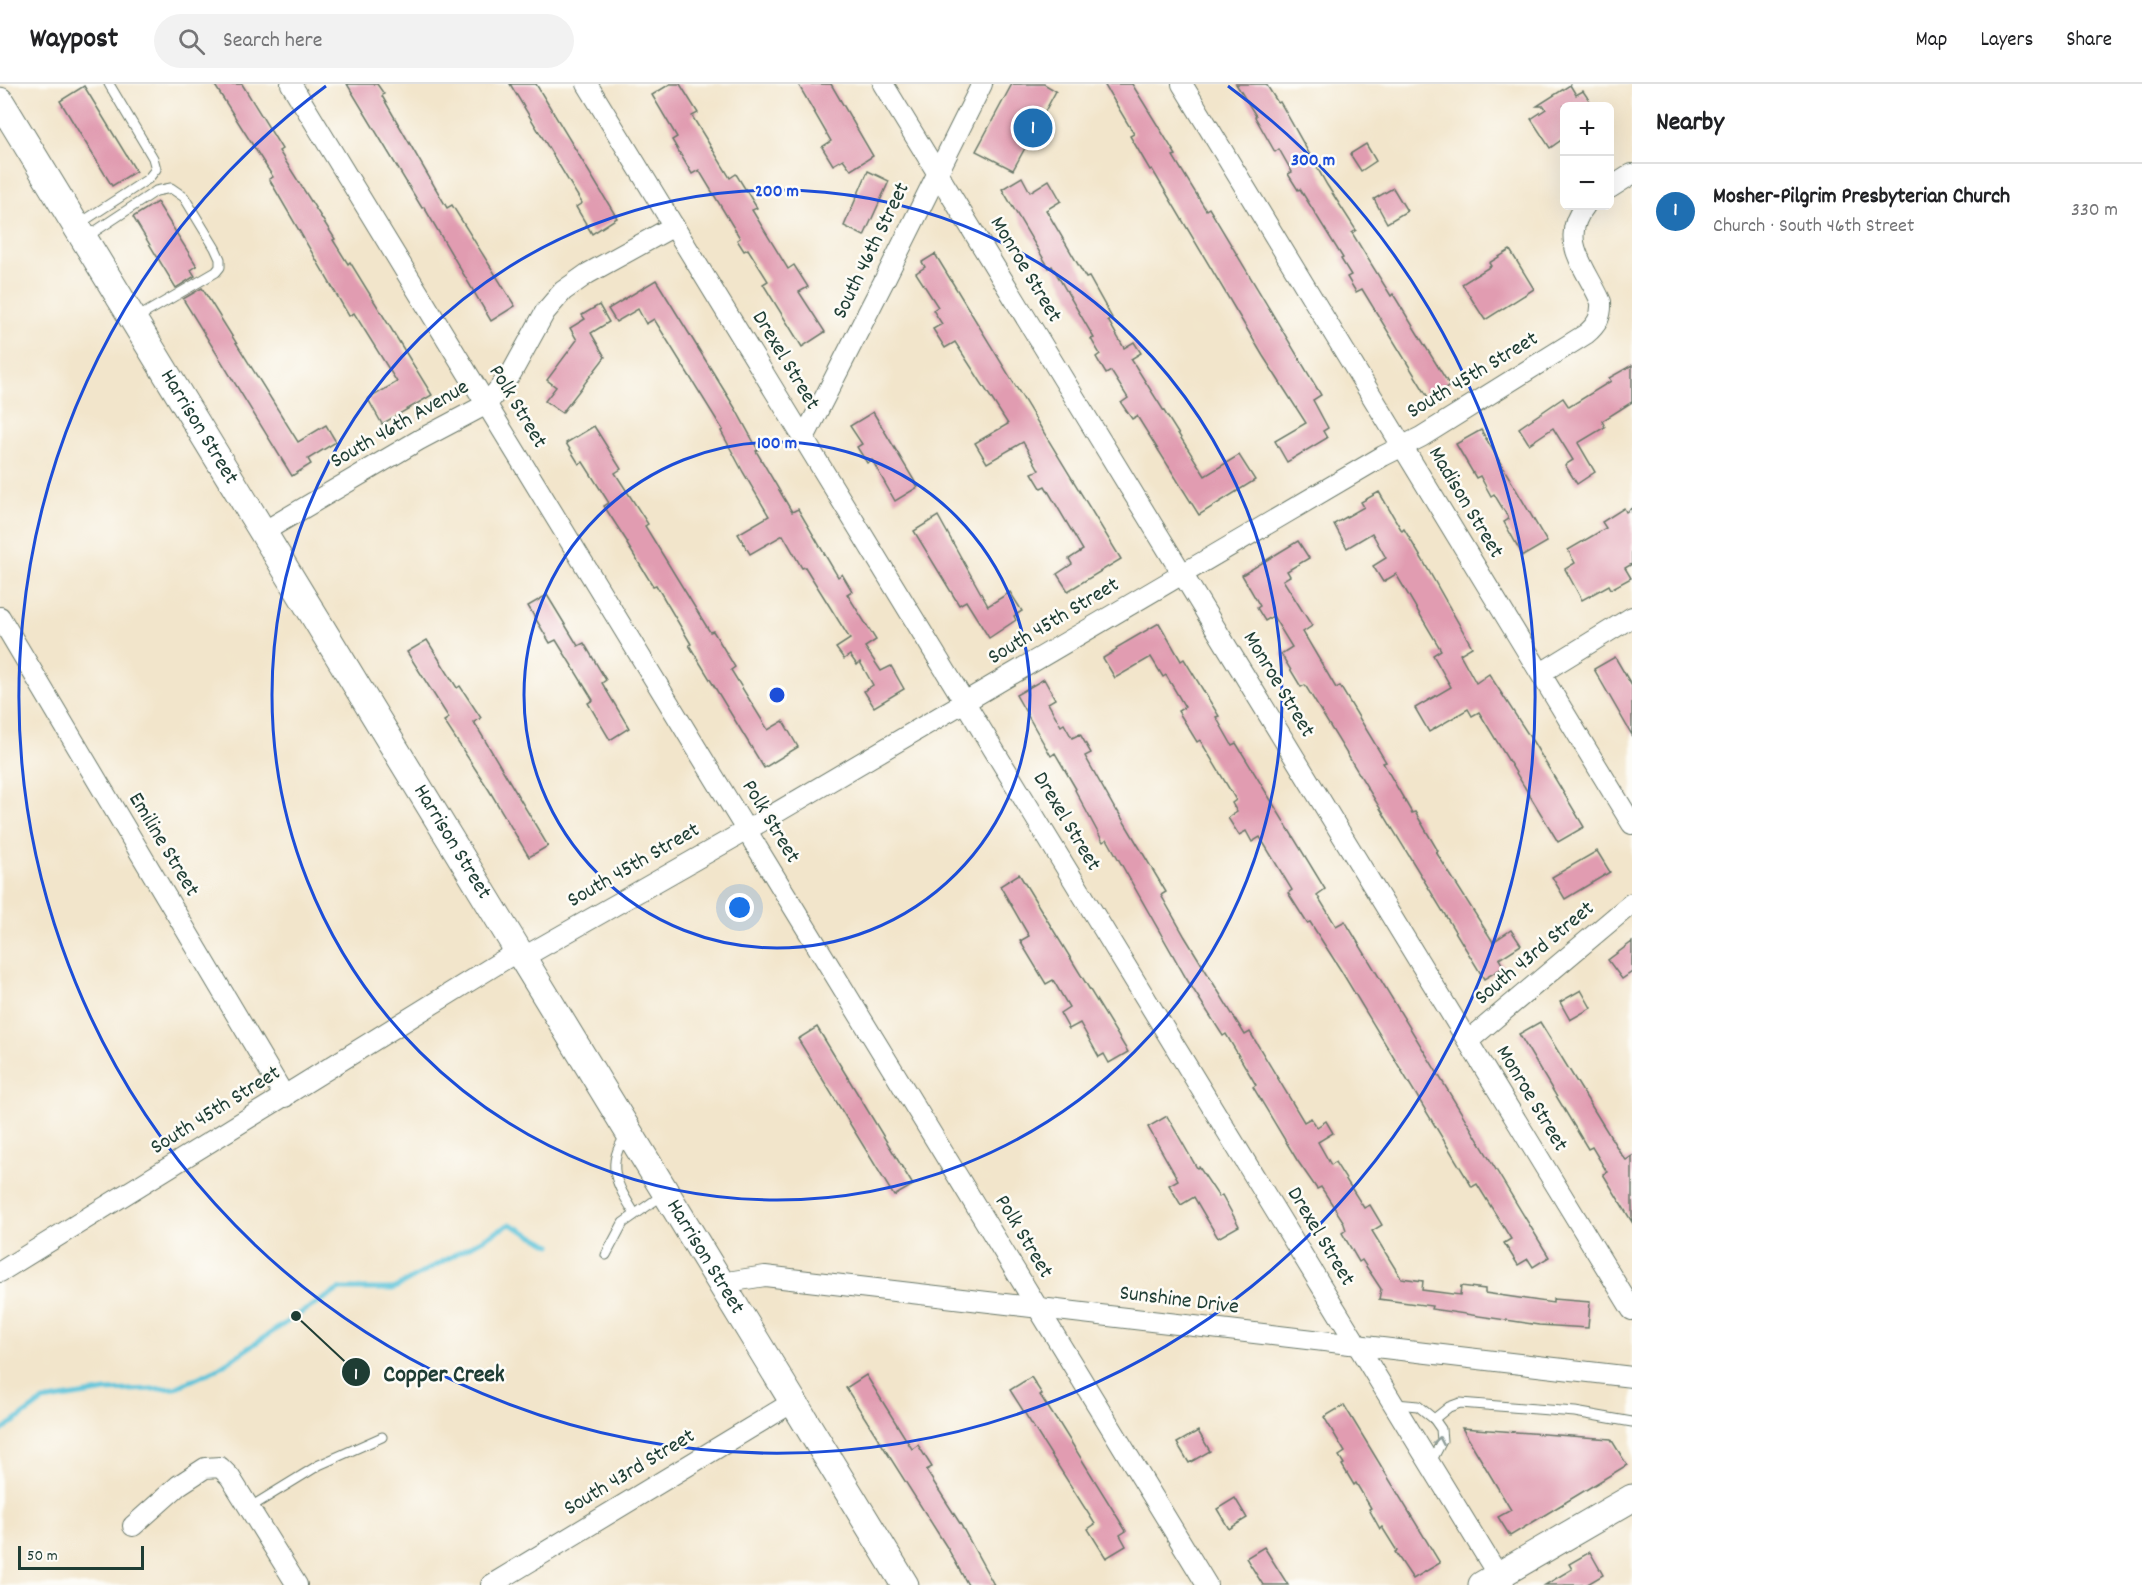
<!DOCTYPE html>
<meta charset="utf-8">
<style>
:root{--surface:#fff;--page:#f2f2f2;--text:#202124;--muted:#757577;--line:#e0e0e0;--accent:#1f6fb2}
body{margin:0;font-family:Dekko,sans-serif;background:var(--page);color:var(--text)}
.controls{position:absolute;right:18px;top:18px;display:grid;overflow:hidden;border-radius:9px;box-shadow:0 6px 24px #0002}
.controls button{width:54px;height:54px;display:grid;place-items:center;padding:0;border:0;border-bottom:2px solid var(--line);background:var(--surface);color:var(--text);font:30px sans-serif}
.scale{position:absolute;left:18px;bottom:15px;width:126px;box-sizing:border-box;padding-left:6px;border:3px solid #1f3d34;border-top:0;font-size:16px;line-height:21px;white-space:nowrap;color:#1f3d34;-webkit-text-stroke:4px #fdfcf7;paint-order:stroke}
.you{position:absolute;left:740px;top:824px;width:21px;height:21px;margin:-15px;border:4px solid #fff;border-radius:50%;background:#1a73e8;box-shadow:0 0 0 9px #1a73e833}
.badge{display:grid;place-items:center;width:39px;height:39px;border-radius:50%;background:var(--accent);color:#fff;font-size:20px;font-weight:700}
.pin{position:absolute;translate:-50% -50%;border:3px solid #fff;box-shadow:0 2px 6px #0006}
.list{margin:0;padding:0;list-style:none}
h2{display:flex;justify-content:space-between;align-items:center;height:78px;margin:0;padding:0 24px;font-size:26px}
h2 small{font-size:20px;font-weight:400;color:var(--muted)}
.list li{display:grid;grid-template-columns:39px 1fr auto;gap:18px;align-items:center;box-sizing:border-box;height:96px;padding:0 24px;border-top:2px solid var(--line)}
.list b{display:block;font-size:22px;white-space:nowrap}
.list p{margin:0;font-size:20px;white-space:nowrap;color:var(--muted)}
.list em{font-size:20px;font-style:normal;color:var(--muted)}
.icon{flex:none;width:33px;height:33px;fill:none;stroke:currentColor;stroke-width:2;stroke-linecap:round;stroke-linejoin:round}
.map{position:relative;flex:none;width:1632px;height:1501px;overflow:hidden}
header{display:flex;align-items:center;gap:36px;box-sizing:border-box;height:84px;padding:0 30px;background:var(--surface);border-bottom:2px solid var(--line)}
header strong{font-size:28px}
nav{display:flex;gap:33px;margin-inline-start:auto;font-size:21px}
.search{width:420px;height:54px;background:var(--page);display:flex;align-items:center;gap:15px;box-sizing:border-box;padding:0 21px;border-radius:33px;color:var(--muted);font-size:22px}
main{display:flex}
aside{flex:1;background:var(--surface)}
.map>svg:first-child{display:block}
</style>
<header>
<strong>Waypost</strong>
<div class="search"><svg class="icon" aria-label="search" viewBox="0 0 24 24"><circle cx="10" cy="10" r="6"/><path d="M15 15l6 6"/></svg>Search here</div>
<nav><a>Map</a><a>Layers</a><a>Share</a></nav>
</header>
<main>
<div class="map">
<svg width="1632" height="1501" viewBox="0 0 1632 1501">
<rect width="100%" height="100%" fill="#fdfcf7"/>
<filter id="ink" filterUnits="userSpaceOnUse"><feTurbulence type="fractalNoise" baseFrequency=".0167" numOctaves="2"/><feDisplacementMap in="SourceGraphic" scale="12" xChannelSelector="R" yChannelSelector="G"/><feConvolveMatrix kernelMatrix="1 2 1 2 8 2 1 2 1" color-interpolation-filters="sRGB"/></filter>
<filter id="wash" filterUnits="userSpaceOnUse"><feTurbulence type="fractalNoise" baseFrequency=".008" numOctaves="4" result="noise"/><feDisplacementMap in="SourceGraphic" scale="24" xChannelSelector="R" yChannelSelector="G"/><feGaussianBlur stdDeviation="1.35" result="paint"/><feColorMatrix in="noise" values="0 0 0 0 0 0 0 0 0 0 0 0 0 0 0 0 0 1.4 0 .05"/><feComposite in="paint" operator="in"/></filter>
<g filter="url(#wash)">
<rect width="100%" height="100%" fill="#f2e5cb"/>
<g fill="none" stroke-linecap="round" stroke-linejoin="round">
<!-- stream -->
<polyline stroke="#5cc3d9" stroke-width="5" points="0,1348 43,1317 106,1307 175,1304 217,1285 296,1232 340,1205 393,1205 510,1140 551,1161"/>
</g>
<g id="blocks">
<!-- building -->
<g fill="#e19cb1">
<polygon points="214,0 242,0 282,65 279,67 335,155 333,156 348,180 350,178 432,311 382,340 368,315 397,298 354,229 349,232 269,95 273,93"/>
<polygon points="347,0 377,0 384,10 382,12 447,124 452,121 515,222 491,237 424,123 422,124"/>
<polygon points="510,0 536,0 617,134 592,150 576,123 582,119"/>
<polygon points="670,0 680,0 698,29 692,32 730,94 736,90 757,124 752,126 788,185 794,181 808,203 799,208 825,248 802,263 763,200 768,197 748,165 744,167 737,156 740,154 699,86 692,90 672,56 677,53 652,11"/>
<polygon points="798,0 831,0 873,72 851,86 843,75 833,81 822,63 831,57"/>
<polygon points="1012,0 1044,0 1056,7 1013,86 976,67"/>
<polygon points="1104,0 1132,0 1176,71 1173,72 1206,126 1209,124 1321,311 1313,316 1328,344 1323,347 1327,354 1287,378 1275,357 1306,339 1263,272 1152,85 1150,86 1130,52 1134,50"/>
<polygon points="1236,0 1266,0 1278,19 1280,18 1327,101 1356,146 1352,149 1391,212 1393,210 1450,302 1429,315 1362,205 1356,208 1347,193 1351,191 1341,175 1343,174 1300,105 1298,106 1288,90 1292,88 1279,65 1275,68 1255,33 1256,32"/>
<polygon points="1570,1 1576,11 1583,7 1593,22 1564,22 1564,54 1550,64 1531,35 1546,25 1544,22 1537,22"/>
<polygon points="84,2 136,87 112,102 60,17"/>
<polygon points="1366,60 1376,77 1361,87 1350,70"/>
<polygon points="868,87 889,97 864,152 844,142"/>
<polygon points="1022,93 1030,108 1049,96 1061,117 1046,126 1086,194 1089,193 1112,234 1108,236 1124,264 1134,258 1141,269 1131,275 1205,392 1239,371 1255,396 1199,431 1137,332 1132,335 1121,319 1128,314 1111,287 1106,290 1096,273 1100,270 1091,255 1094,254 1052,182 1049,184 1002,105"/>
<polygon points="1393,104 1407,127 1387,139 1374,115"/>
<polygon points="157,118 197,182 191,186 195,192 176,204 133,133"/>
<polygon points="1510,166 1534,205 1485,236 1462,200 1491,182 1489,179"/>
<polygon points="935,170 1121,475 1068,507 1057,490 1072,480 1069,475 1083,466 1045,402 1041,404 1032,389 1039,386 1023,358 987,379 975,359 1008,340 955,258 945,264 933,245 942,240 933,226 938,223 916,189 925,183 922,178"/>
<polygon points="656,196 735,324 758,366 756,367 792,428 798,425 838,493 842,490 852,507 847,510 876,556 865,563 881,587 891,582 904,605 874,623 864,607 873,601 860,578 857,581 850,571 844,575 836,564 850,555 805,483 802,484 783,451 750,470 738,450 769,432 743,388 721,347 723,346 654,235 646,240 638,225 616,238 608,225"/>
<polygon points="202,204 298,358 326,341 336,358 308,375 311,380 292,392 183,215"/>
<polygon points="599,221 609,238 591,249 605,273 562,329 545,317 556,303 547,296 577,256 570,244 585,235 582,231"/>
<polygon points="1632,281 1632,318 1602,337 1605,343 1578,359 1595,388 1577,400 1565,381 1573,376 1553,344 1529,360 1519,344 1563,314 1569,323 1611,297 1609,294"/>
<polygon points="873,328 918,403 895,417 872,376 867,379 857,363 862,360 850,342"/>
<polygon points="594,342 621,385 615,389 648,440 645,442 710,548 713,547 735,583 731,586 768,646 783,637 798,663 764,684 689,561 691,560 656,501 653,502 627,460 628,459 604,422 609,419 583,378 579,380 566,359"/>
<polygon points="1481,346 1547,458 1523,472 1504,438 1509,435 1494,410 1491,412 1480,392 1476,394 1456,360"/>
<polygon points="1379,408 1402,447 1404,445 1422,475 1472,563 1460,570 1476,599 1489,590 1535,661 1584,743 1558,758 1479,628 1472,632 1468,625 1429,648 1415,624 1451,603 1433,571 1441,566 1396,490 1383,498 1373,482 1386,474 1372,449 1347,464 1334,440 1364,423 1361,418"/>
<polygon points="1624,424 1626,428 1632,424 1632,480 1625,484 1631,494 1611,505 1609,501 1582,516 1565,485 1575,479 1568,466 1606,444 1602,438"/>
<polygon points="938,432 988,522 1010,508 1022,527 1014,532 1016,536 989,554 966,517 959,521 914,447"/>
<polygon points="1298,457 1309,474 1287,487 1290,492 1283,496 1312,542 1303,548 1336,604 1340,602 1386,678 1383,679 1412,729 1415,728 1438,767 1436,768 1493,858 1511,846 1521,861 1499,875 1504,883 1484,895 1305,601 1301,603 1281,570 1292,563 1273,532 1265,537 1257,524 1260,522 1242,491"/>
<polygon points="547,511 578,562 584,559 606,596 602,599 629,644 610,656 588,619 593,616 556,556 550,559 528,522"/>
<polygon points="1159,539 1181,577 1184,575 1219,632 1216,633 1232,661 1236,659 1325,805 1317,811 1336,842 1345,837 1549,1173 1533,1183 1528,1175 1518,1181 1504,1159 1511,1155 1477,1100 1472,1103 1340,885 1310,838 1307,839 1288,809 1292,806 1260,753 1252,758 1246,747 1239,751 1228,734 1237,728 1232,719 1236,716 1200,656 1197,658 1178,627 1185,623 1166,591 1163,593 1151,573 1115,594 1103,574 1117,566 1116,564"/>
<polygon points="427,556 457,604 460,602 481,634 474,638 548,762 529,773 489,706 444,637 449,634 407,568"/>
<polygon points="1615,573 1632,602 1632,651 1594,585"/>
<polygon points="1044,595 1055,615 1048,619 1061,642 1064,640 1072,654 1080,650 1091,669 1085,672 1116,727 1117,726 1166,808 1161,811 1185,853 1245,951 1250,948 1304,1038 1311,1034 1317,1043 1326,1037 1333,1049 1318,1058 1331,1081 1335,1078 1364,1124 1370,1121 1382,1141 1372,1147 1401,1194 1423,1197 1422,1206 1460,1211 1461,1202 1485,1205 1485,1209 1553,1219 1553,1215 1590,1218 1588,1244 1539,1241 1431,1225 1432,1222 1379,1215 1381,1205 1362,1176 1359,1178 1342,1149 1346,1146 1343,1137 1321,1103 1317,1105 1297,1076 1253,1003 1256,1001 1226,950 1223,952 1186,894 1107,755 1103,758 1075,706 1076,705 1055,669 1051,672 1016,611"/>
<polygon points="1597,767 1610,788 1565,815 1552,793"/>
<polygon points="1019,790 1128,968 1109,979 1104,970 1099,973 1080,939 1069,945 1060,929 1069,923 1053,896 1046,900 1020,857 1029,852 1000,802"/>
<polygon points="1632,858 1632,888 1622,895 1608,876"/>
<polygon points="1581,906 1591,924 1570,936 1560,918"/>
<polygon points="1540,938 1621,1070 1626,1076 1632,1072 1632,1138 1603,1090 1607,1088 1592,1063 1588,1065 1519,950"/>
<polygon points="817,943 913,1101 894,1112 798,955"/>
<polygon points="1167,1032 1197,1084 1199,1083 1219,1113 1222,1111 1239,1142 1218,1154 1194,1113 1181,1121 1169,1101 1178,1096 1148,1043"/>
<polygon points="866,1291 912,1365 918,1361 932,1383 926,1386 961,1441 994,1501 968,1501 948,1465 846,1304"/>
<polygon points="1031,1293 1042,1310 1040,1311 1057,1337 1058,1337 1126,1447 1120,1451 1126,1462 1106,1474 1088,1445 1095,1440 1010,1306"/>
<polygon points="1344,1321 1440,1479 1413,1495 1395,1468 1397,1467 1382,1443 1380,1445 1369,1425 1371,1424 1356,1399 1354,1401 1342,1381 1344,1380 1339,1372 1345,1368 1324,1333"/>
<polygon points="1462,1344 1611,1355 1627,1381 1510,1452 1498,1433 1511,1426"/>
<polygon points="1198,1347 1210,1367 1189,1379 1177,1359"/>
<polygon points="1235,1414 1247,1434 1229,1445 1217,1425"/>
<polygon points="1264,1463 1288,1501 1263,1501 1246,1474"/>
<polygon points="1590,1468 1603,1491 1586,1501 1545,1501 1572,1485 1569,1480"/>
</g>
</g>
</g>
<g filter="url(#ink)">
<use href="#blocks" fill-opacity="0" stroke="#697869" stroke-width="1.5"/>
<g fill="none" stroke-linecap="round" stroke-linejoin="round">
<defs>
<g id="lane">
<polyline points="79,140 148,95 156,85 153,74 109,0"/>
<polyline points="85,154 156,107 171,104 184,113 215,164 220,175 220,183 216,188 135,235"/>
<path d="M627 1050C604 1081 617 1101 635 1130"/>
<polyline points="606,1171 623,1139 664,1110"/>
<polyline points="1396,1320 1418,1322 1434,1335 1441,1345 1442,1357 1430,1380"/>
<polyline points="1434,1335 1449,1323 1460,1319 1575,1328 1632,1338"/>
<polyline points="249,1424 319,1381 382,1353"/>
</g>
<g id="street">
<polyline points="291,0 1207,1501"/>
<polyline points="587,0 1504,1501"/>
<polyline points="883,0 1632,1226"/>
<polyline points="1182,0 1632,740"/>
<polyline points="1610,104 1632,90"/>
<polyline points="804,354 886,193 982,0"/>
<polyline points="263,448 419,356 487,320 512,288 545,228 563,207 587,190 674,142"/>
<polyline points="0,533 285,1013"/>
<polyline points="1541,589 1632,533"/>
<path d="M522 874 747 746 1383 372 1421 353 1586 250C1597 241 1602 232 1601 218 1587 185 1557 156 1585 122"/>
<polyline points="1468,957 1632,819"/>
<polyline points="0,1188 518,867"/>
<polyline points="721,1199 765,1192 1632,1293"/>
<polyline points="133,1442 179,1401 205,1384 220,1383 230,1393 297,1501"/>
<polyline points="491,1501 793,1318"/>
</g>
<g id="secondary">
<path id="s1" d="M0 17 905 1501"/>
<polyline points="1482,1501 1632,1414"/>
</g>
</defs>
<!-- lane casing -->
<use href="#lane" stroke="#697869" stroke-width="11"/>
<!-- street casing -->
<use href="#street" stroke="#697869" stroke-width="22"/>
<!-- secondary casing -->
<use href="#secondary" stroke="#697869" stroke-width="29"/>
<!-- lane -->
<use href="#lane" stroke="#fff" stroke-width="9"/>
<!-- street -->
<use href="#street" stroke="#fff" stroke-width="20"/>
<!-- secondary -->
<use href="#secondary" stroke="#fff" stroke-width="27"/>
</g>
<!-- one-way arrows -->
<defs><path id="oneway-chevron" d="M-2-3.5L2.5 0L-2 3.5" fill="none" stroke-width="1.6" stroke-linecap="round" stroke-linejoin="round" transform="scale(1.5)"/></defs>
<use stroke="#8f9e9a" href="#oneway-chevron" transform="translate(1439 1357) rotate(-80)"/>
</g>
<!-- distance rings -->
<g fill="none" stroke="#1d4ed8" stroke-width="3">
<circle cx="777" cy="611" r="253"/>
<circle cx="777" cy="611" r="505"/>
<path d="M1228 2A758 758 0 1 1 326 2"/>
</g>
<g text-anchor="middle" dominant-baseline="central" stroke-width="5" stroke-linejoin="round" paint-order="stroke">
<!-- street labels -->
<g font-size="22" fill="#1f3d34" stroke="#fdfcf7">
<text transform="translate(872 167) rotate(-64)">South 46th Street</text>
<text transform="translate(1025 186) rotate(59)">Monroe Street</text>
<text transform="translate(785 277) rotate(59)">Drexel Street</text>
<text transform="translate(1473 292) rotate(-31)">South 45th Street</text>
<text transform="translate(517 323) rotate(59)">Polk Street</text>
<text transform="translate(400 341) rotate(-30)">South 46th Avenue</text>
<text stroke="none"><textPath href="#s1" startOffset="382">Harrison Street</textPath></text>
<text transform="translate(1465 419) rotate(59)">Madison Street</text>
<text transform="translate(1054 538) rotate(-31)">South 45th Street</text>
<text transform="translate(1278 601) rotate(59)">Monroe Street</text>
<text transform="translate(770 738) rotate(59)">Polk Street</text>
<text transform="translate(1066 738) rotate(59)">Drexel Street</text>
<text stroke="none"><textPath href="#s1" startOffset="868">Harrison Street</textPath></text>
<text transform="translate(163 761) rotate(59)">Emiline Street</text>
<text transform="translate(634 782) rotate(-30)">South 45th Street</text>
<text transform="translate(1535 870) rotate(-40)">South 43rd Street</text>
<text transform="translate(1531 1015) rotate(59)">Monroe Street</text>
<text transform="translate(216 1027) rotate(-32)">South 45th Street</text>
<text transform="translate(1023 1153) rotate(59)">Polk Street</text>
<text transform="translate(1320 1153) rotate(59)">Drexel Street</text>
<text stroke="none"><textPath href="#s1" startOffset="1354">Harrison Street</textPath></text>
<text transform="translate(1179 1217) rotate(7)">Sunshine Drive</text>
<text transform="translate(630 1389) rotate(-31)">South 43rd Street</text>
</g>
</g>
<circle cx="777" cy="611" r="9" fill="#1d4ed8" stroke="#fdfcf7" stroke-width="3"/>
<g font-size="18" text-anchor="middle" font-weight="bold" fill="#1d4ed8" stroke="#fdfcf7" stroke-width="5" stroke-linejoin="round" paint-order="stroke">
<text x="1313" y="81">300 m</text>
<text x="777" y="112">200 m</text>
<text x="777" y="364">100 m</text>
</g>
<!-- callouts -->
<path fill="none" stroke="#1f3d34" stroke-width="2" d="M296 1232L356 1288"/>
<g fill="#1f3d34" stroke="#fdfcf7" stroke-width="2">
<circle cx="296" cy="1232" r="6"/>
<circle cx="356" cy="1288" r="15"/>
</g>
<g font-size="18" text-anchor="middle" font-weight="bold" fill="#fff">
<text x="356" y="1295">1</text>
</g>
<g font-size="24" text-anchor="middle" font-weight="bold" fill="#1f3d34" stroke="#fdfcf7" stroke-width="5" stroke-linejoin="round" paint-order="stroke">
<text x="444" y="1297">Copper Creek</text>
</g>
</svg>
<div class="controls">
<button>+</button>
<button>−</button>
</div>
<div class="scale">50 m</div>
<div class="you"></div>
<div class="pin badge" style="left:1033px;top:44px">1</div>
</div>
<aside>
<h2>Nearby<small></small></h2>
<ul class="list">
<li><span class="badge">1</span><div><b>Mosher-Pilgrim Presbyterian Church</b><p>Church · South 46th Street</p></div><em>330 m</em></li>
</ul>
</aside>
</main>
